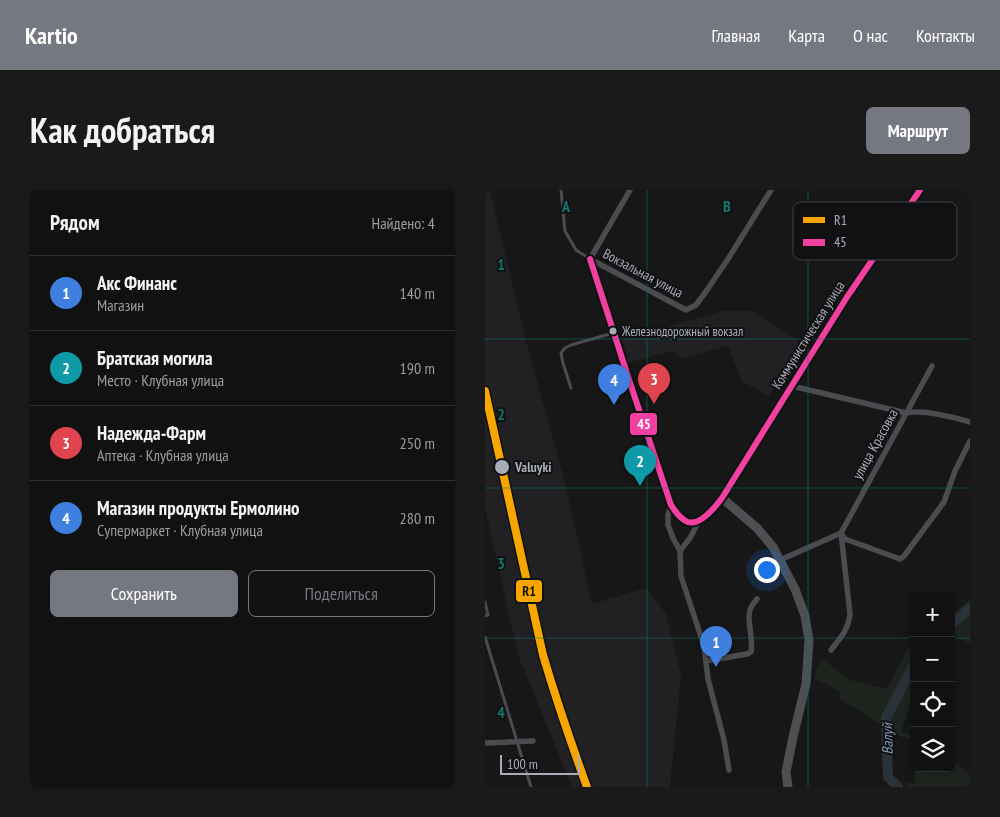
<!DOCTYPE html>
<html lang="ru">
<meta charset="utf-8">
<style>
:root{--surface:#111;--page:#1a1a1a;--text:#f1f3f6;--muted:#9c9d9f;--line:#303131;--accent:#757880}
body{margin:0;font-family:"PT Sans Narrow",sans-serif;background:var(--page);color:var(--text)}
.controls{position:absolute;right:15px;bottom:15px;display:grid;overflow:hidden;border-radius:8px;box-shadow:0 2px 8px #0003}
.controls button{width:45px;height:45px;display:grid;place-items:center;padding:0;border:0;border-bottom:1px solid var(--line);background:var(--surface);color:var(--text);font:25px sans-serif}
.scale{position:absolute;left:15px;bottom:12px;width:80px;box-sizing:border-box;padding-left:5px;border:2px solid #a8adb8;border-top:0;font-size:14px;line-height:18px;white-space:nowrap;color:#a8adb8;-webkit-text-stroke:4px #111113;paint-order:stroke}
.you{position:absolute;left:281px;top:379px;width:18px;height:18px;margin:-12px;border:4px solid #fff;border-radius:50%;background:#1a73e8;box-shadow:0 0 0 8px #1a73e833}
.badge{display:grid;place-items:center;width:32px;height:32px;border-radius:50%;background:var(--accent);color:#fff;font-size:16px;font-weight:700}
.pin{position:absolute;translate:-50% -41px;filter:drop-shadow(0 1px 2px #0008)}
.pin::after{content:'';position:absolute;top:26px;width:18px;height:15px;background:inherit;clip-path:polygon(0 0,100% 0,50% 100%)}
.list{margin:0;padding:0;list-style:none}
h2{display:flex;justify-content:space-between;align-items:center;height:65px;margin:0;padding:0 20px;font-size:21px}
h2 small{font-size:16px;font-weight:400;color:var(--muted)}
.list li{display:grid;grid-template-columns:32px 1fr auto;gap:15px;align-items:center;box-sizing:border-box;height:75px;padding:0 20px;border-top:1px solid var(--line)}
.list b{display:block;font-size:19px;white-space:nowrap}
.list p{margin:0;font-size:16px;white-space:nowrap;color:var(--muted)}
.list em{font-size:16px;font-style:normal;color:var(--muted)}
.actions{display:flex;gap:10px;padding:15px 20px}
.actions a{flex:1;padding:11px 0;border:1px solid var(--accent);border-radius:8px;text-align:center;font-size:18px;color:var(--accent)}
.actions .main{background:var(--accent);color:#fff}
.icon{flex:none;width:28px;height:28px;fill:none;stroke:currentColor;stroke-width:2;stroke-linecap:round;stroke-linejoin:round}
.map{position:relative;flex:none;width:485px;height:597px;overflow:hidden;border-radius:8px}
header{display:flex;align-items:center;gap:30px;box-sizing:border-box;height:70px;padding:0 25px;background:var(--accent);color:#fff}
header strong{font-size:24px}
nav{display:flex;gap:28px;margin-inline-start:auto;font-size:18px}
.intro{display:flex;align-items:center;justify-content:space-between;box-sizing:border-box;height:120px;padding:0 30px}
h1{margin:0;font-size:35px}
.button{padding:12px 22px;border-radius:8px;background:var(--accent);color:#fff;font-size:18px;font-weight:700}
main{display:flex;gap:30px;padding:0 30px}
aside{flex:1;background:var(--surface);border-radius:8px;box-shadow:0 2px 8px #0003}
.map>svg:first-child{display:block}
</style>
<header>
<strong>Kartio</strong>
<nav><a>Главная</a><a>Карта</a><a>О нас</a><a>Контакты</a></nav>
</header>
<div class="intro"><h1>Как добраться</h1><a class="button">Маршрут</a></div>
<main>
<aside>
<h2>Рядом<small>Найдено: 4</small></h2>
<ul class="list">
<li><span class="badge" style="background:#3f7fe0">1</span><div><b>Акс Финанс</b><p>Магазин</p></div><em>140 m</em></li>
<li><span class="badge" style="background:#0f9aa8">2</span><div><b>Братская могила</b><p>Место · Клубная улица</p></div><em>190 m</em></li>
<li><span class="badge" style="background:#e0444e">3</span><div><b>Надежда-Фарм</b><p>Аптека · Клубная улица</p></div><em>250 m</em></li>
<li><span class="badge" style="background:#3f7fe0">4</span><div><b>Магазин продукты Ермолино</b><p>Супермаркет · Клубная улица</p></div><em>280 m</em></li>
</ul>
<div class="actions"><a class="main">Сохранить</a><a>Поделиться</a></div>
</aside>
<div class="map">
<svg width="485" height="597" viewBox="0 0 485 597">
<rect width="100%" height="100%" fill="#171717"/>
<!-- built -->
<g fill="#212123">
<polygon points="0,0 5,0 42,155 80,292 107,414 161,398 181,424 196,485 185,597 87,597 33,465 0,318"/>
<polygon points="238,121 268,121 317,153 284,206 257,191 243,156 197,168 186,161 142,173 134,150"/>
</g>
<!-- green -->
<g fill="#1d241e">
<polygon points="485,409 485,455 470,445 466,449 466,425"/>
<polygon points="429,455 429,500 416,542 429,546 429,551 409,544 377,522 354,509 356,502 329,488 336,468 365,490 402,499 423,459"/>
<polygon points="466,569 485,585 485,597 421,597 419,592 430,594 429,578 466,578"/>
</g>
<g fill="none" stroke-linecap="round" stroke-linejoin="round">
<!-- river -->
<g stroke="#2a3239" stroke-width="10">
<polyline points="466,435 485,418"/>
<polyline points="413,597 403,587 401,528 429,474"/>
</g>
<!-- lane -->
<g stroke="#4b4c50" stroke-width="3">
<polyline points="76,0 80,41 91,60 105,69"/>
<polyline points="86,198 78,173 76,163 80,158 86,155 128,143"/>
<polyline points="0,412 3,425 0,426"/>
<polyline points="0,447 46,597"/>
</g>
<!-- street -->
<g stroke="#4b4c50" stroke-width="5.5">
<path d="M105 69C131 151 158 233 186 315 190 321 195 329 203 332 215 336 231 316 237 308"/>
<polyline points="105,69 201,120 211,115 222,100 243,69 286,0"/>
<polyline points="105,69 145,0"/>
<path d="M307 196 421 223C438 219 468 227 485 232"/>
<polyline points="186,315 183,325 183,335 188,348 195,361 196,386 219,456 223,489 239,550 244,580"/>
<polyline points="356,343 360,349 415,369 419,366 459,312 470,281 485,251"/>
<polyline points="356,343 447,176"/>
<polyline points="195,361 205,348 215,329"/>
<polyline points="295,370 356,343"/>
<path d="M346 460C355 448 363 441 365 424L356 343"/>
<path d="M221 471 262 464 266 462C269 449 261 430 265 420 266 416 269 413 272 409"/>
<polyline points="0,553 48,551"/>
</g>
<!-- primary -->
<polyline stroke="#4d4f52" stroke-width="9" points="303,597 301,582 308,547 321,494 324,450 320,426 310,399 288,357 272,338 237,308 362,107 435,0"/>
<defs>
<path id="bus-1" d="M105 69C131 151 158 233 186 315 190 321 195 329 203 332 215 336 231 316 237 308L362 107 435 0"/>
</defs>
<!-- bus-1 casing -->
<use href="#bus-1" stroke="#111113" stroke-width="10"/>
<!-- bus-1 -->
<use href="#bus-1" stroke="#f240a1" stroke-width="6"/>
<defs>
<path id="rail-1" d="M0 201 58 465C71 509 86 553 102 597"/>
</defs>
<!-- rail-1 casing -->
<use href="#rail-1" stroke="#111113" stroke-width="11"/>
<!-- rail-1 -->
<use href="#rail-1" stroke="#f7a600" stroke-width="8"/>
</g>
<!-- grid -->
<path fill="none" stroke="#0f766e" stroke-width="1" stroke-opacity="0.55" d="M162 0V597M323 0V597M0 149H485M0 298H485M0 448H429M466 448H485"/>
<!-- markers -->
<g fill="#a8adb8" stroke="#111113" stroke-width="2">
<circle cx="128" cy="141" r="4.5"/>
<circle cx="17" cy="277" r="8"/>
</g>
<g text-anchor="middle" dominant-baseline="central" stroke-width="4" stroke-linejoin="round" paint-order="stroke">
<!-- bus labels -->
<g font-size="13" fill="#a8adb8" stroke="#111113" text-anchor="start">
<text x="137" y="141">Железнодорожный вокзал</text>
</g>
<!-- street labels -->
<g font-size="14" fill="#a8adb8" stroke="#111113">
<text transform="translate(158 83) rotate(28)">Вокзальная улица</text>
<text transform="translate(323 145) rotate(-58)">Коммунистическая улица</text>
<text transform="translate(390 254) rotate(-61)">улица Красовка</text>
</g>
<!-- stop labels -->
<g font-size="14" font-weight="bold" fill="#a8adb8" stroke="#111113" text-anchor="start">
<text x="30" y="277">Valuyki</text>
</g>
<!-- water labels -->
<g font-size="15" font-style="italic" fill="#7f9bb3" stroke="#111113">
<text transform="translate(402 549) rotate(-91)">Валуй</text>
</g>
</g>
<!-- legend -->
<rect x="308" y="12" width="164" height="58" rx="8" fill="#111113" stroke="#3e4045" stroke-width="1"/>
<rect x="318" y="27" width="22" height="6" fill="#f7a600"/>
<rect x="318" y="49" width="22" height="7" fill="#f240a1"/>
<g font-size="14" fill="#a8adb8">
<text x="349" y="35">R1</text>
<text x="349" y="57">45</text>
</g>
<g font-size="16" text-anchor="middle" font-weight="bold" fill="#0f766e" stroke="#111113" stroke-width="4" stroke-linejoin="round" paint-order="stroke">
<text x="81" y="22">A</text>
<text x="242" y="22">B</text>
<text x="16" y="80">1</text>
<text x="16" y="230">2</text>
<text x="16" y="379">3</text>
<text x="16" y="528">4</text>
</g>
<g stroke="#111113" stroke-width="2">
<rect x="144" y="222" width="29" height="24" rx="5" fill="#f240a1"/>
<rect x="30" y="389" width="28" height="24" rx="5" fill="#f7a600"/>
</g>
<g font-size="14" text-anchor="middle" font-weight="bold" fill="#fff">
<text x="159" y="239">45</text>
</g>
<g font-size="14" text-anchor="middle" font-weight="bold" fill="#111">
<text x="44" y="406">R1</text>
</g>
</svg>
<div class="controls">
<button>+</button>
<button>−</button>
<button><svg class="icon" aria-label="locate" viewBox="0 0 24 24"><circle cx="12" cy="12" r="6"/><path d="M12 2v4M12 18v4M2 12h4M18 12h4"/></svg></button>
<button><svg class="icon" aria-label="layers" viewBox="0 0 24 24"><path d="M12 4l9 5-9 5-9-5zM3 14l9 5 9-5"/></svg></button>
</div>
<div class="scale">100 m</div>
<div class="you"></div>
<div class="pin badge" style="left:231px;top:477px;background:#3f7fe0">1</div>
<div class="pin badge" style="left:155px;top:296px;background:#0f9aa8">2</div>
<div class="pin badge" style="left:169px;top:214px;background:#e0444e">3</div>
<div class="pin badge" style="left:129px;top:215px;background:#3f7fe0">4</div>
</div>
</main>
